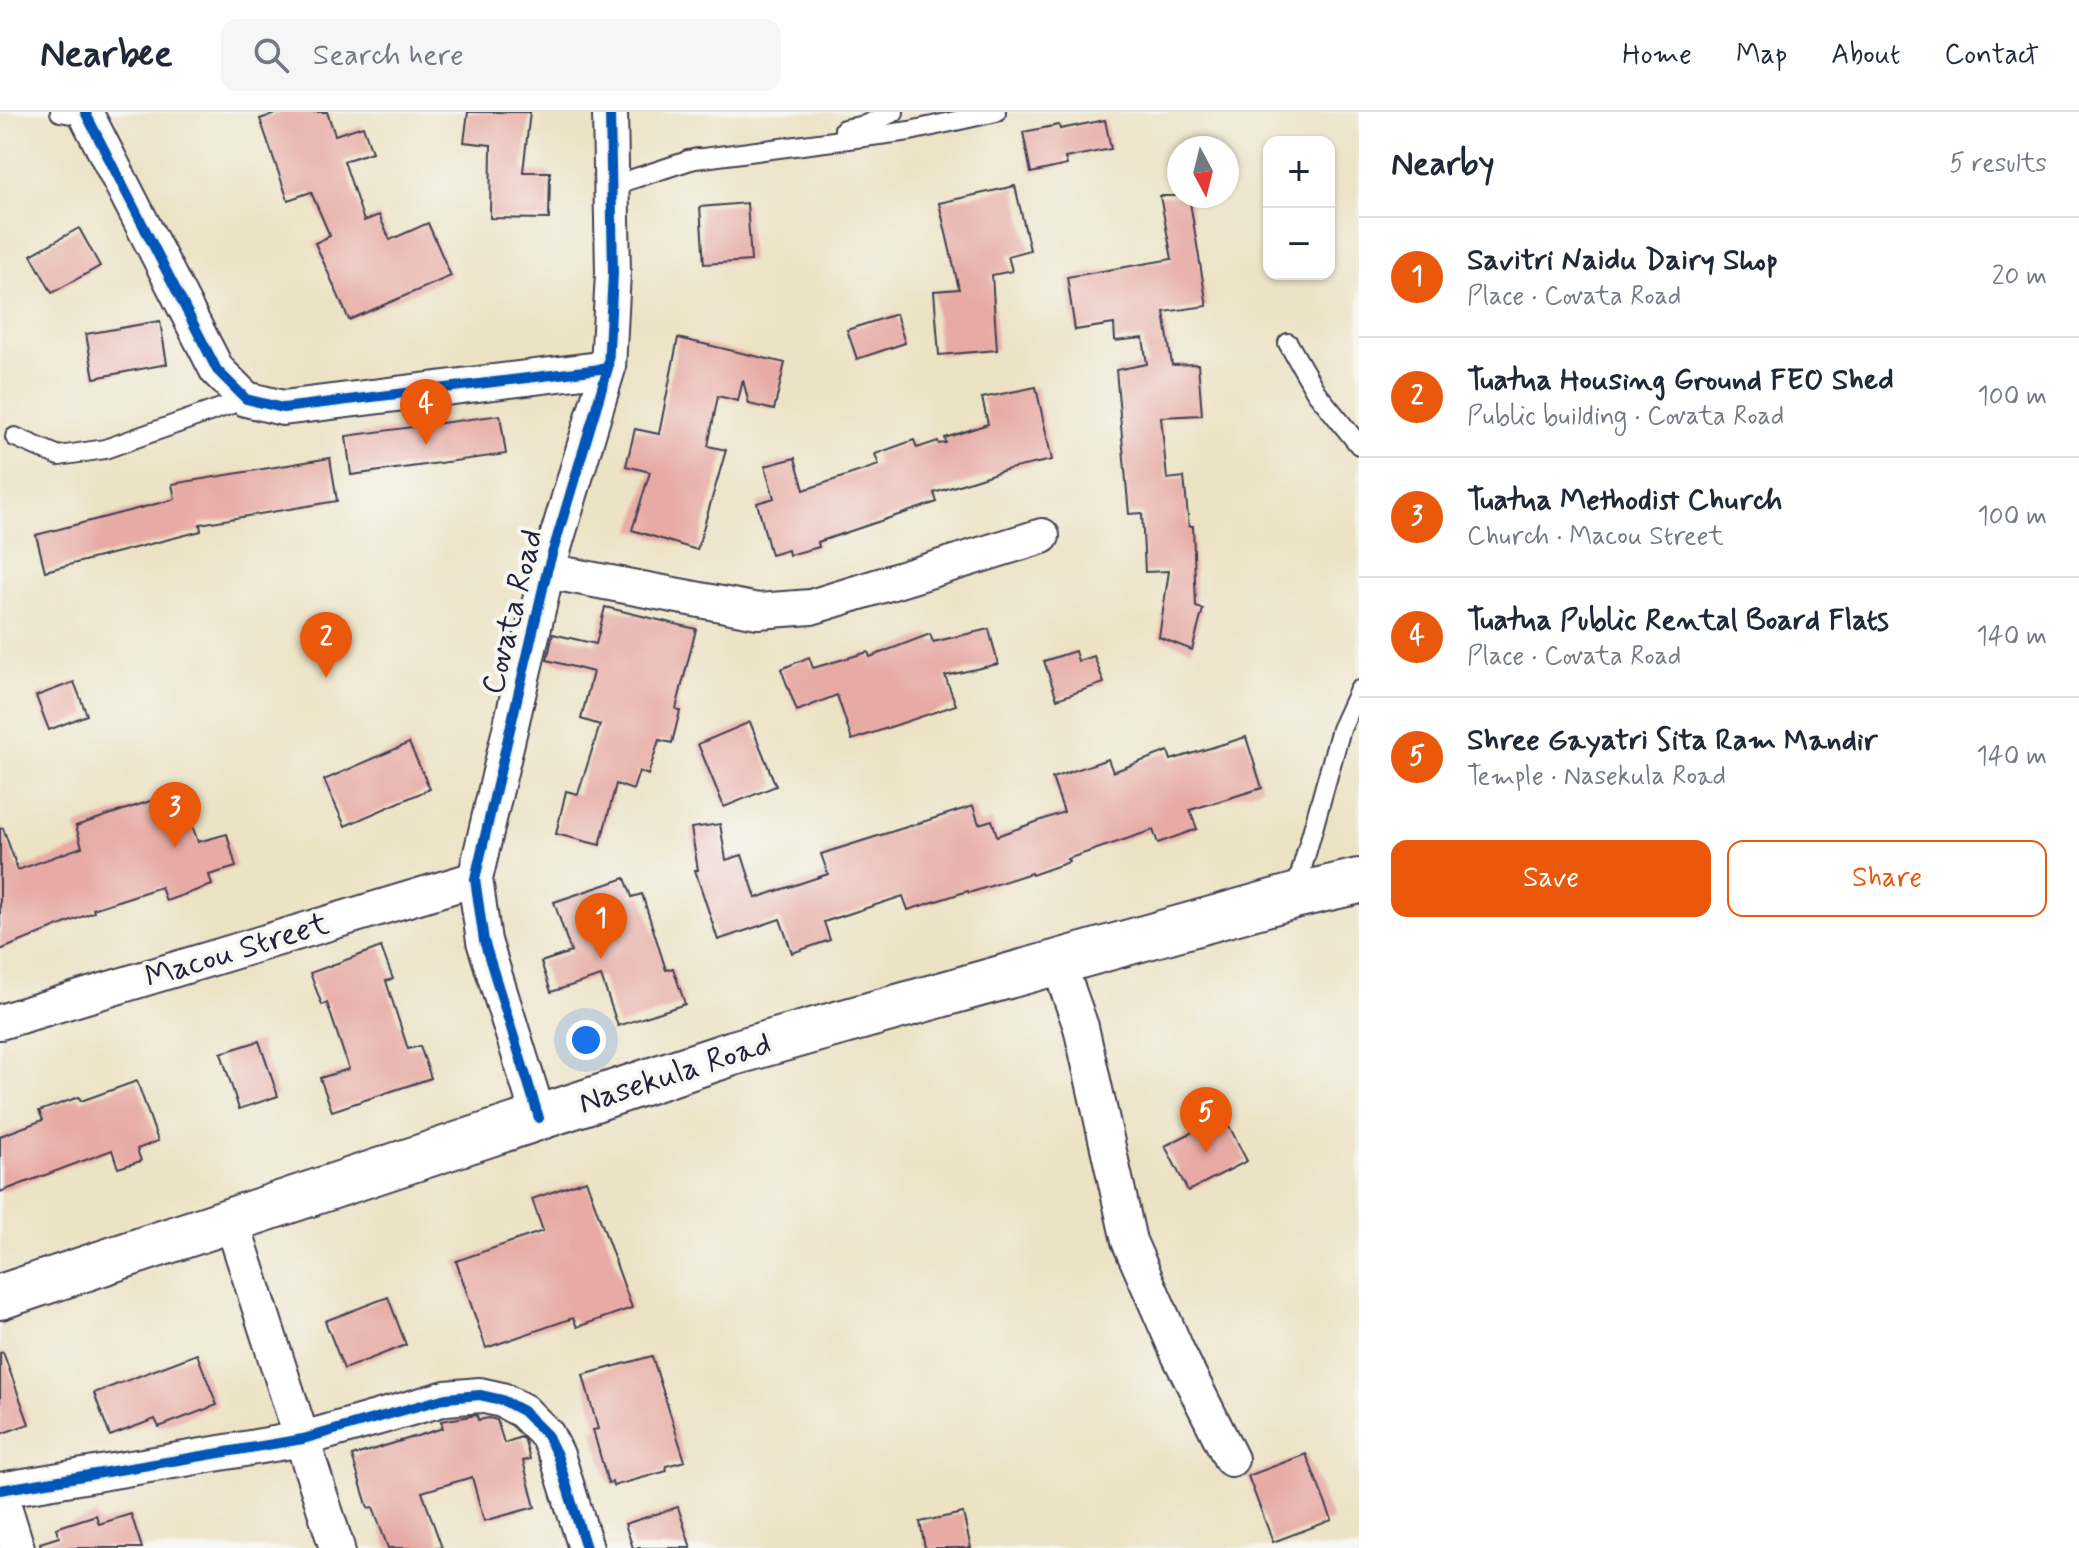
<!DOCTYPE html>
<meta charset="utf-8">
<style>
:root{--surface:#fff;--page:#f6f6f7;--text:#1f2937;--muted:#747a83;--line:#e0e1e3;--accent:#ea580c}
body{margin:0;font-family:Mynerve,sans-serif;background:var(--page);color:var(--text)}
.controls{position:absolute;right:24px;top:24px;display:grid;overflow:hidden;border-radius:16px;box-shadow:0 2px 6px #0004}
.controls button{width:72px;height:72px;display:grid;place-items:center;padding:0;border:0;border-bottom:2px solid var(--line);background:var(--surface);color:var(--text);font:40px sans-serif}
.compass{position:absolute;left:1167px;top:24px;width:72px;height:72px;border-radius:50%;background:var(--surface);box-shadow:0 2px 6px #0004;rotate:173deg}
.you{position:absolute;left:586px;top:928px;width:28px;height:28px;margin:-20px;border:6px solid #fff;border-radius:50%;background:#1a73e8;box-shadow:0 0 0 12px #1a73e833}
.badge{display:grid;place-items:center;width:52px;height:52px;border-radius:50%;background:var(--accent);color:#fff;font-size:26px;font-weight:700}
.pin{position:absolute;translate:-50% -66px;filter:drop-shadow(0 2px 4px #0008)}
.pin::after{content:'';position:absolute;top:42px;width:28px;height:24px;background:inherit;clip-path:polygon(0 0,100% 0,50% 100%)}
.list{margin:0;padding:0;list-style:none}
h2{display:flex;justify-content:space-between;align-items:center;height:104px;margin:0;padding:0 32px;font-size:34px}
h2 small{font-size:26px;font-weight:400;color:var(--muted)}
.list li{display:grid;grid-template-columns:52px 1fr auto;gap:24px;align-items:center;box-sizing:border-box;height:120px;padding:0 32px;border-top:2px solid var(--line)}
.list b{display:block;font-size:30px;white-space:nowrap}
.list p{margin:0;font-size:26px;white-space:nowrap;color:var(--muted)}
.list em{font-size:26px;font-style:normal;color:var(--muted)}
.actions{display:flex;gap:16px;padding:24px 32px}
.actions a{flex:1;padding:18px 0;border:2px solid var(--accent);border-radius:16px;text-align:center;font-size:28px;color:var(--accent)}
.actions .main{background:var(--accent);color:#fff}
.icon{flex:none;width:44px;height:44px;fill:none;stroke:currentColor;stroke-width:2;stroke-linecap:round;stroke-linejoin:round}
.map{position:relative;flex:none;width:1359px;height:1436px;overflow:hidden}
header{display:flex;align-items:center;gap:48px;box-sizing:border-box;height:112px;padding:0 40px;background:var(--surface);border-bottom:2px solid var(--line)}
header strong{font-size:38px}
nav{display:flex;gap:44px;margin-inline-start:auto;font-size:28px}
.search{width:560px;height:72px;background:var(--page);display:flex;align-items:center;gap:20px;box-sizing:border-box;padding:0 28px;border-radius:16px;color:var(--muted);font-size:30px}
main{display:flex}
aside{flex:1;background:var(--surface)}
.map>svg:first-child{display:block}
</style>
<header>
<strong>Nearbee</strong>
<div class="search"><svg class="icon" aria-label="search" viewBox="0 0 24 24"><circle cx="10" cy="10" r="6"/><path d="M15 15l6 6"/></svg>Search here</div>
<nav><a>Home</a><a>Map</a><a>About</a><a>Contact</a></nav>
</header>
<main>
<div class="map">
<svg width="1359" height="1436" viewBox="0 0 1359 1436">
<rect width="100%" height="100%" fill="#f6f6f2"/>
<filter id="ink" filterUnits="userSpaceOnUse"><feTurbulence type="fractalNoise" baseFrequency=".0125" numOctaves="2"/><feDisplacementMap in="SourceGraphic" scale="16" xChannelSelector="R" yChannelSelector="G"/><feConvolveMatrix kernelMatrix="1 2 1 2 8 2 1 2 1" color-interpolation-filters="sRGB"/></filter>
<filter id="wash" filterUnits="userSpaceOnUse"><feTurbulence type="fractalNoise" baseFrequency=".006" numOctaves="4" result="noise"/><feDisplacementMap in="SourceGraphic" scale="32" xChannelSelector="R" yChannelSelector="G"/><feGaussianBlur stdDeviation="1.8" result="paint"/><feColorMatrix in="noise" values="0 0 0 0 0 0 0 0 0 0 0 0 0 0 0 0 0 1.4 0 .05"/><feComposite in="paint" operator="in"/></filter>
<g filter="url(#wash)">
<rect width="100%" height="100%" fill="#ece2c4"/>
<g id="blocks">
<!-- building -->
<g fill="#e7aaa4">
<polygon points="281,0 327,0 335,23 363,14 372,40 344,49 364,109 379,103 390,128 428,111 451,164 349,208 315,131 330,124 311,80 288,88 260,7"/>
<polygon points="468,0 530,0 523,60 550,60 549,107 490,106 491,33 464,30"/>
<polygon points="1105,8 1111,37 1065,46 1067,53 1031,61 1023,20 1059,13 1060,17"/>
<polygon points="1015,74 1030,138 1008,144 1012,159 992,163 997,238 939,243 934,179 959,177 939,91"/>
<polygon points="1160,84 1189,84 1207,194 1164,200 1172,253 1198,252 1202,303 1161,305 1167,367 1184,365 1189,414 1193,414 1196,495 1203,497 1192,538 1159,525 1169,459 1145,460 1142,401 1129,402 1116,258 1147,252 1143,226 1115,229 1114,212 1075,218 1067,165 1172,147"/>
<polygon points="747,91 751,149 704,152 700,95"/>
<polygon points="79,116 100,154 52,181 31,143"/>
<polygon points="896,202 905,231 857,247 847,218"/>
<polygon points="160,209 167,252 94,266 86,222"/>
<polygon points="678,226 785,251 774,298 749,292 743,268 738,289 718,284 708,334 726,338 697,438 632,418 650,360 626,354 635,317 659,322"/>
<polygon points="1036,275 1052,348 1005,358 934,381 937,390 818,430 819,435 789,443 788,438 771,443 757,391 774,386 765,354 795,346 804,378 879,353 875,342 914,328 917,336 938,329 939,332 946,331 945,326 988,312 982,286"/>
<polygon points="500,303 506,342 351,363 346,324"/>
<polygon points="330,346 337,389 200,412 201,419 45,459 36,423 175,387 172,372"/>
<polygon points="605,495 696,517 676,597 680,599 672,631 659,628 648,663 639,659 633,678 616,672 600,733 556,722 566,679 578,682 600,613 581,607 593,560 547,548 553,522 596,532"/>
<polygon points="989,517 998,552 945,564 956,593 852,628 837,583 797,599 781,557 809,545 813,556 868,540 870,545 930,522 933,530"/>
<polygon points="1075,539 1078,549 1094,544 1104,571 1057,587 1044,549"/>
<polygon points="74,570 87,603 49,618 36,584"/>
<polygon points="750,610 776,674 724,695 698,632"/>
<polygon points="1246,625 1262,676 1190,698 1197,717 1158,731 1153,718 1067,747 1069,750 1032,763 1031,761 969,781 968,779 908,798 903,784 824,810 830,828 792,841 780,807 718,828 695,758 698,758 691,716 720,712 726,748 742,743 756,786 828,762 821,742 973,694 979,712 992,708 997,724 1064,700 1052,666 1108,647 1113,660 1168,639 1171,648"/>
<polygon points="409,631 430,677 345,714 324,668"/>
<polygon points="180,679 198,730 227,722 236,755 209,763 212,773 166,789 161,775 93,797 94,800 0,838 0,717 3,716 18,758 82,735 76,714"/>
<polygon points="625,766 632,785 642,782 666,858 673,856 685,892 618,914 601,864 551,880 541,850 571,840 554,790"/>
<polygon points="381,835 393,867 386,869 408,937 420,934 431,966 332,999 320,966 349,957 327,891 322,893 310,861"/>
<polygon points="259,929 278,984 239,997 221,941"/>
<polygon points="137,969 158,1029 137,1037 141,1049 118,1056 112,1038 0,1080 0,1024 43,1008 39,999 79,985 81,989"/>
<polygon points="1224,1004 1247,1049 1188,1079 1165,1034"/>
<polygon points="586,1068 632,1196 577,1215 573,1206 486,1236 456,1149 543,1119 532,1087"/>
<polygon points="388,1185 406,1233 344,1257 325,1209"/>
<polygon points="3,1240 29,1312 0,1322 0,1241"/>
<polygon points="197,1242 217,1293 159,1315 155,1307 110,1324 94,1281"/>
<polygon points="652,1244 685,1349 666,1354 667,1359 613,1374 612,1370 608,1371 593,1318 598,1317 583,1263"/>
<polygon points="477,1303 478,1308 489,1306 497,1308 504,1331 521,1325 525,1329 530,1347 523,1349 535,1395 484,1409 472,1365 422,1380 442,1436 388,1436 373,1395 368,1396 352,1344 443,1316 441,1309"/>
<polygon points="1306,1342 1332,1408 1273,1430 1248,1364"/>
<polygon points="678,1395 691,1436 633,1436 625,1412"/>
<polygon points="963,1401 971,1436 925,1436 920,1410"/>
<polygon points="131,1402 142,1436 41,1436 40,1431 59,1425 56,1416 96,1403 99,1412"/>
</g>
</g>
</g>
<g filter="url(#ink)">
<use href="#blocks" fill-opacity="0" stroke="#403f50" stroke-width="2"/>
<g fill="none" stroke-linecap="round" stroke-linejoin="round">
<defs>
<g id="lane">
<polyline points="60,0 87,5"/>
<polyline points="844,17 865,13 894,0"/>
<polyline points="688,48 910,19 996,0"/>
<polyline points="611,74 697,46"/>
<polyline points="1288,231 1316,280 1359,333"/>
<polyline points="15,325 59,344 105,337 246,287"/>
<polyline points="1295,781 1341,617 1359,578"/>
</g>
<g id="street">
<polyline points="85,0 217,258 246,287 283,296 608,256"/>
<polyline points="547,459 758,499 811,495 1042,424"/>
<polyline points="1058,850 1081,915 1129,1129 1178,1241 1231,1347"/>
<polyline points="0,910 475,767"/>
<polyline points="539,1006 484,829 475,767 547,459 608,256 613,161 610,0"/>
<polyline points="231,1107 337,1436"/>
<polyline points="0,1378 303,1327 446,1286 480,1283 502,1288 523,1299 547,1323 557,1343 586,1436"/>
<polyline points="0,1381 17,1436"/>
</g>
<polyline id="secondary" points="0,1185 733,941 1294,784 1359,769"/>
</defs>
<!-- lane casing -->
<use href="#lane" stroke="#403f50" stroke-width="22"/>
<!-- street casing -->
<use href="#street" stroke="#403f50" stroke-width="38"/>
<!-- secondary casing -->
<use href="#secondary" stroke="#403f50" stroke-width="48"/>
<!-- lane -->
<use href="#lane" stroke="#fff" stroke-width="18"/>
<!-- street -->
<use href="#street" stroke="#fff" stroke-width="34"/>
<!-- secondary -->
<use href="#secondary" stroke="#fff" stroke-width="44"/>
<defs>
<g id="cycleway">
<polyline points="85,0 217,258 246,287 283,296 608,256"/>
<polyline points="539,1006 484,829 475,767 547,459 608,256 613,161 610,0"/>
<polyline points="0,1378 303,1327 446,1286 480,1283 502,1288 523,1299 547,1323 557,1343 586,1436"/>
</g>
</defs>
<!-- cycleway casing -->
<use href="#cycleway" stroke="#f6f6f2" stroke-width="15"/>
<!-- cycleway -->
<use href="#cycleway" stroke="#0057b8" stroke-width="10"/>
</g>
</g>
<g text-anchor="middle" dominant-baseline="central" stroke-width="8" stroke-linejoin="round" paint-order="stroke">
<!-- street labels -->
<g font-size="32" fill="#22223b" stroke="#f6f6f2">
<text transform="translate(513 500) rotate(-76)">Covata Road</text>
<text transform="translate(237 839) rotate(-17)">Macou Street</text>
<text transform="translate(675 962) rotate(-18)">Nasekula Road</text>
</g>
</g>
</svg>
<div class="controls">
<button>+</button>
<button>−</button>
</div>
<svg class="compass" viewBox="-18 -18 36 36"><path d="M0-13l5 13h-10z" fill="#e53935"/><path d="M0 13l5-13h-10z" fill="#747a83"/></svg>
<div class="you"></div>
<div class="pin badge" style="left:601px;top:847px">1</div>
<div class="pin badge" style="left:326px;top:566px">2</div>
<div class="pin badge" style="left:175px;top:736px">3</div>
<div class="pin badge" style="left:426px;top:333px">4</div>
<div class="pin badge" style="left:1206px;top:1041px">5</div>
</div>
<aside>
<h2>Nearby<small>5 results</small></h2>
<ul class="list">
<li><span class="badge">1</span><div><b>Savitri Naidu Dairy Shop</b><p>Place · Covata Road</p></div><em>20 m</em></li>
<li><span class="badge">2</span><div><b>Tuatua Housing Ground FEO Shed</b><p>Public building · Covata Road</p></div><em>100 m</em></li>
<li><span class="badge">3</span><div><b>Tuatua Methodist Church</b><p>Church · Macou Street</p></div><em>100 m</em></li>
<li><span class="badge">4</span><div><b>Tuatua Public Rental Board Flats</b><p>Place · Covata Road</p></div><em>140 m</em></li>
<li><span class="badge">5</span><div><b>Shree Gayatri Sita Ram Mandir</b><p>Temple · Nasekula Road</p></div><em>140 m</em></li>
</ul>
<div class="actions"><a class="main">Save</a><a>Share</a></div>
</aside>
</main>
